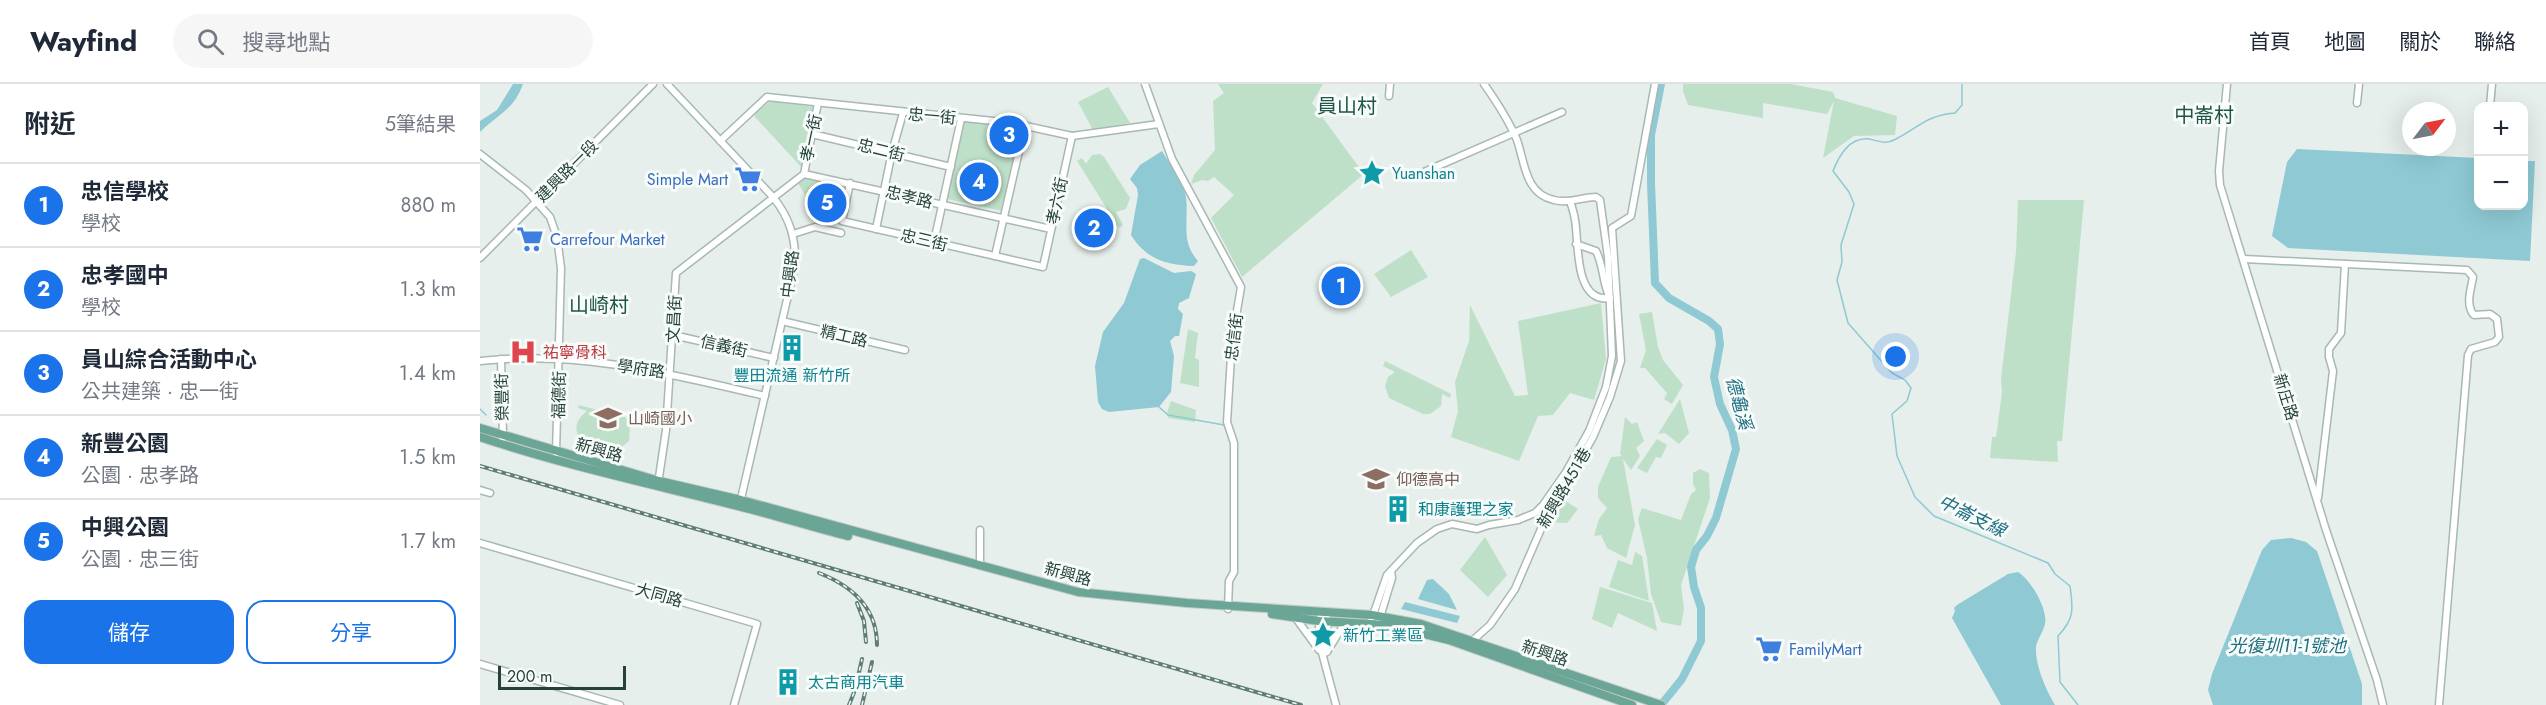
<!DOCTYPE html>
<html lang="zh-TW">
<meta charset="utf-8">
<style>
:root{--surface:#fff;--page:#f6f6f7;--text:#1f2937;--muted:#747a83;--line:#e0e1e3;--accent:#1a73e8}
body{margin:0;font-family:Jost,"Noto Sans TC",sans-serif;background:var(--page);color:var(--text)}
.controls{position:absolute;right:18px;top:18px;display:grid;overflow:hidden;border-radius:12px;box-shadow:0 6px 24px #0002}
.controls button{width:54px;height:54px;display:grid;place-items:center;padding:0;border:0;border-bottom:2px solid var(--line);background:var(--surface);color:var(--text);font:30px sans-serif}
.compass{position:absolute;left:1922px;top:18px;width:54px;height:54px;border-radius:50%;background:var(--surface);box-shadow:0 6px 24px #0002;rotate:58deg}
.scale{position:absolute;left:18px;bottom:15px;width:128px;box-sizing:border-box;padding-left:6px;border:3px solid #24423a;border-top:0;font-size:16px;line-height:21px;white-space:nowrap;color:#24423a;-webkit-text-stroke:4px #f7fbf9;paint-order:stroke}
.you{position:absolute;left:1416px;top:273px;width:21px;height:21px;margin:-15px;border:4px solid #fff;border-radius:50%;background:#1a73e8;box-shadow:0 0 0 9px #1a73e833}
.badge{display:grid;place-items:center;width:39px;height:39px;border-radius:50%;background:var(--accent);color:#fff;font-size:20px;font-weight:700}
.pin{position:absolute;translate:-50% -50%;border:3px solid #fff;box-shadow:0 2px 6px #0006}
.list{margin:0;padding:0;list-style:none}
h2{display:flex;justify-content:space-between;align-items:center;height:78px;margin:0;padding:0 24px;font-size:26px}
h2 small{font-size:20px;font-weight:400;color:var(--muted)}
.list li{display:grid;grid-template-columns:39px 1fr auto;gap:18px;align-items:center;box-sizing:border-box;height:84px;padding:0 24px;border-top:2px solid var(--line)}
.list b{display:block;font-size:22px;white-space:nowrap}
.list p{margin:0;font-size:20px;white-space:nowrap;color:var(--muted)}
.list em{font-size:20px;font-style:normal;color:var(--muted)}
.actions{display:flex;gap:12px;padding:18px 24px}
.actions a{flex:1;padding:14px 0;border:2px solid var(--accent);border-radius:18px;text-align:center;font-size:21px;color:var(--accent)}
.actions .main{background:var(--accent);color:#fff}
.icon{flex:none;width:33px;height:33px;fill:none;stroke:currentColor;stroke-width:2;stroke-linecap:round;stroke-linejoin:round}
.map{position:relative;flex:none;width:2066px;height:621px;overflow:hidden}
header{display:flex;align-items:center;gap:36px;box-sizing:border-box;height:84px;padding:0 30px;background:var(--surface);border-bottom:2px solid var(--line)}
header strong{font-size:28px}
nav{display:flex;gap:33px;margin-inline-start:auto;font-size:21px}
.search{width:420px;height:54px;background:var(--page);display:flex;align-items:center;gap:15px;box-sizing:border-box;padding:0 21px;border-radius:33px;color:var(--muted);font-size:22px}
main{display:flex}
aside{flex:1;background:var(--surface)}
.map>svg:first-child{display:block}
</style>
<header>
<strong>Wayfind</strong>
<div class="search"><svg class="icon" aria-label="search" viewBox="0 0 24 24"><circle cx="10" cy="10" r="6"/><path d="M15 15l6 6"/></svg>搜尋地點</div>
<nav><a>首頁</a><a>地圖</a><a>關於</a><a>聯絡</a></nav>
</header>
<main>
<aside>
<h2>附近<small>5筆結果</small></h2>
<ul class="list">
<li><span class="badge">1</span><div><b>忠信學校</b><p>學校</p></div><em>880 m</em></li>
<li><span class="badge">2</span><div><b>忠孝國中</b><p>學校</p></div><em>1.3 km</em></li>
<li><span class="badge">3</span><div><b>員山綜合活動中心</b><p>公共建築 · 忠一街</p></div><em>1.4 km</em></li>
<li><span class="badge">4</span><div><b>新豐公園</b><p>公園 · 忠孝路</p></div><em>1.5 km</em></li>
<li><span class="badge">5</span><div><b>中興公園</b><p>公園 · 忠三街</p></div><em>1.7 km</em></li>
</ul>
<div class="actions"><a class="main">儲存</a><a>分享</a></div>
</aside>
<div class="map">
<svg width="2066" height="621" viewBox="0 0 2066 621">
<rect width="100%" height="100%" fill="#e6efeb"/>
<!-- green -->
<g fill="#bfe0c8">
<polygon points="738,0 843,0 832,19 884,90 762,193 731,134 754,111 734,93 728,97 722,96 711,100 714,91 735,66 733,17 744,9"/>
<polygon points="1203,0 1311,0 1353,8 1355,14 1417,32 1415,51 1374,52 1343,74 1354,17 1347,30 1283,19 1283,34 1208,21 1203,7"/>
<polygon points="628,3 650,39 613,46 598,18"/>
<polygon points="290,17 335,23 323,85 275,33 275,30"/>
<polygon points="484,37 527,41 520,68 536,70 522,127 467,115 472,82"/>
<polygon points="620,70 624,73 650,114 646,125 636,128 643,141 639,144 597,77 602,74 606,80 612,71"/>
<polygon points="325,93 366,105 360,137 338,133 318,99"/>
<polygon points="1538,116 1604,116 1582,357 1577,357 1578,378 1510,374 1512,353 1516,353 1522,309 1521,295 1536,168"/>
<polygon points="931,166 948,193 911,213 894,190"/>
<polygon points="1121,219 1126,275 1114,316 1090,309 1073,331 1058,332 1039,377 971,353 978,327 975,298 989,257 990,221 1035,312 1048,311 1038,237"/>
<polygon points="1172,228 1178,263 1183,276 1203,301 1192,320 1184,315 1187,309 1165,284 1160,284 1166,266 1159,230"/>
<polygon points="708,245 718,249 715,274 719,276 719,303 700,299"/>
<polygon points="905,277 971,310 970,314 962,310 961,322 950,330 943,330 909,314 905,302 908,293 915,288 903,282"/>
<polygon points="1200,315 1209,349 1199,360 1185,349 1178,350"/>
<polygon points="691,317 716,326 715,338 688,334 687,329"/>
<path d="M99 321 155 336 153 342H150L149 357 138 366 100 355C93 343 97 335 107 327L98 324Z"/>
<polygon points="1145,333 1152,340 1157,338 1164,357 1156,364 1160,372 1151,386 1143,375 1155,441 1146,474 1127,464 1121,451 1114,452 1119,435 1127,424 1118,414 1118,403 1131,373 1142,372 1140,370"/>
<polygon points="1177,355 1187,361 1181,374 1176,373 1167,389 1157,384"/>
<polygon points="1220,385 1229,389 1230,414 1201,501 1204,525 1201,542 1181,538 1171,510 1167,474 1158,435 1162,424 1201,436 1211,410 1216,406 1213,400 1213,389"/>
<polygon points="1081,408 1087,418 1098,425 1087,439 1064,438"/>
<polygon points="1005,453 1027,491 1008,513 980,486"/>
<polygon points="1155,468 1162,472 1169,517 1129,503 1138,476 1152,481"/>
<polygon points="1120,503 1172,519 1177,547 1138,529 1132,544 1112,535"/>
</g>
<!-- water -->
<g fill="#8ec9d4">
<path d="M33 0H43C33 27 18 30 0 48V37L17 26Z"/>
<polygon points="1817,65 1998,74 1998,122 2044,122 2044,77 2055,77 2050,177 1808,164 1792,152 1807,78"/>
<path d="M682 67C688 77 705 102 706 113 709 137 700 157 718 177L714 182C686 181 666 175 651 151L658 111 657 104 650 95 660 81Z"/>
<polygon points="664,174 694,189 711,187 716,190 709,214 699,219 698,225 703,230 699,252 695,252 690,257 694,272 691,308 679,323 629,328 622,325 618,318 615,282 623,248 644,219 660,175"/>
<polygon points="1811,454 1826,458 1837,467 1882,600 1882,621 1733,621 1728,606 1732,590 1782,466 1791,456"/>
<path d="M1538 488C1551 496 1568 525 1565 540 1563 548 1557 556 1556 563 1555 581 1566 606 1575 621H1521L1472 534 1475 527 1474 524 1477 521 1528 490Z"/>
<polygon points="953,495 969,510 977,526 938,515 947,496"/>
<polygon points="925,518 980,532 977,539 921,525"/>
</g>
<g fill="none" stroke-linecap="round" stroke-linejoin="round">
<!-- stream -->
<g stroke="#8ec9d4" stroke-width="1.5">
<path d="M1482 0V21L1475 29C1445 32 1441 42 1416 55 1406 61 1399 57 1389 55 1369 53 1359 72 1353 87L1369 108 1374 120 1361 161 1362 178 1357 196 1368 239 1412 289 1425 296 1431 304 1427 317 1412 330 1417 372 1435 413 1454 432 1568 479 1575 490 1590 502C1593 525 1595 534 1578 552L1580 598 1598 621"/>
<polyline points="679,323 688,331 744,341"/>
<polyline points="0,325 6,331"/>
</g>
<!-- river -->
<polyline stroke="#8ec9d4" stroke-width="8" points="1181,621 1202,595 1221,557 1221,524 1214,503 1211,483 1216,466 1227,452 1236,434 1256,365 1252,346 1240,320 1234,293 1240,260 1238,245 1229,237 1189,214 1175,199 1171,99 1171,51 1181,0"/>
<defs>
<g id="minor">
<path d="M187 0 293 113C310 134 316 155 315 181L260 419"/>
<polyline points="665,0 692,75 761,203 752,256 747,338 754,359 754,488 749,497 748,525"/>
<polyline points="1747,0 1739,87 1740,101 1846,446 1897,596 1903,621"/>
<polyline points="909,12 910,0"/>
<polyline points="1877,19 1879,0"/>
<polyline points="2010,22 2012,0"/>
<polyline points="332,50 471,83"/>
<polyline points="240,57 287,13 532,39 592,52 679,40"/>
<polyline points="0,70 46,106 70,133 77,153 81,184 76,369"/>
<polyline points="324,90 338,19"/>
<polyline points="937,91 1082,28"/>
<polyline points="370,99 362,137 563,183 592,52"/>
<path d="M1090 117C1092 123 1094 129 1095 136 1099 155 1093 220 1130 214 1122 199 1124 182 1116 167L1096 160"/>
<polyline points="396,145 412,68 423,29"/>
<polyline points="313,150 335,143 361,149"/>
<polyline points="454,158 481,35"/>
<polyline points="515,172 545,41"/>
<polyline points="0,174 173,0"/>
<path d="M1764 175 1987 186 1993 193C1991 205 1985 221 1994 231L2010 230 2017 235 2019 253 2015 258 1991 265 1988 271 1959 621"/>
<polyline points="302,237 425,266"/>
<polyline points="193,251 294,274"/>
<path d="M0 277C99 266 190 290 285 312"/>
<polyline points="21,360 23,352 21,275"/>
<polyline points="178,400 186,346 196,189 324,90 571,145"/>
<polyline points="0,406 10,409"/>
<polyline points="1838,414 1853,287 1849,273 1849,265 1861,249 1865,180"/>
<polyline points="0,459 277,540 254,621"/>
<polyline points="500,481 500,446"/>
<polyline points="844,528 848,537 844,570"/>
<polyline points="815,533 839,566"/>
<polyline points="840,534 838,554 856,621"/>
<path d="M890 540 907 491 937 459 957 445 972 440 997 445 1009 441 1038 436 1055 429 1063 421 1086 388 1109 347 1126 303 1132 272 1128 173 1120 116 1116 113C1102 113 1089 120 1074 116 1045 110 1045 79 1037 56 1029 37 1016 17 1004 0"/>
<polyline points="898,540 912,494 911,487"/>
<polyline points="992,557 1010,541 1035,505 1061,445 1113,353 1130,313 1141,277 1132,144 1151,132 1175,0"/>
<polyline points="847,568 861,545 869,538"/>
<polyline points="0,580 140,621"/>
</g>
<g id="major">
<polyline points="0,344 179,397 261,416 598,508 707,519 892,531 941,540 1181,621"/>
<path d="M0 353C84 381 172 400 258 422 295 431 331 443 368 452"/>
<polyline points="792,530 839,537 907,541 969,556 1152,621"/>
</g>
</defs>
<!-- minor casing -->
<use href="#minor" stroke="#a8b8b2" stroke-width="9"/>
<!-- major casing -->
<use href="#major" stroke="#c2cac8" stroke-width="10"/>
<!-- minor -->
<use href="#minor" stroke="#fff" stroke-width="6"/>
<!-- major -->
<use href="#major" stroke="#6aa596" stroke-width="8"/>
<defs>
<g id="rail">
<polyline points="0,382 821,621"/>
<path d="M339 489C372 502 397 523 397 561"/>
<polyline points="377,519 384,537 386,558"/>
<polyline points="369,621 375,606 382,575"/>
<polyline points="382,621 392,578"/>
</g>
</defs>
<!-- rail casing -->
<use href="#rail" stroke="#5f7d75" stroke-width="4"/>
<!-- rail -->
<use href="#rail" stroke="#f7fbf9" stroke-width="1.5" stroke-dasharray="4.5" stroke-linecap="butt"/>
</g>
<!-- icons -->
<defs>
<symbol id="sight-bare" viewBox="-9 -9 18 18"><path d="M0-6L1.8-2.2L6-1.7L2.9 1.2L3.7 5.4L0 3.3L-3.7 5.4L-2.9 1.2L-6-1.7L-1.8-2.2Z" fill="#0f9aa8" stroke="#f7fbf9" stroke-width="2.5" paint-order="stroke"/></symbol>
<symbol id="supermarket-bare" viewBox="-9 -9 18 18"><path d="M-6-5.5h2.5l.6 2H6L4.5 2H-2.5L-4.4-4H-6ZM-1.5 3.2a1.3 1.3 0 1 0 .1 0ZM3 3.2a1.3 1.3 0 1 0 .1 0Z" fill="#3f7fe0" stroke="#f7fbf9" stroke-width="2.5" paint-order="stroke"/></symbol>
<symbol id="building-bare" viewBox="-9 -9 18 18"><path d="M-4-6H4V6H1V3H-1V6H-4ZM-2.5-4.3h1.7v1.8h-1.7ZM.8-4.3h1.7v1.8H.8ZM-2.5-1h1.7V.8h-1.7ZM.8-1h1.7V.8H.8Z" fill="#0f9aa8" stroke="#f7fbf9" stroke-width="2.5" paint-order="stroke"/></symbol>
<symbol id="hospital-bare" viewBox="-9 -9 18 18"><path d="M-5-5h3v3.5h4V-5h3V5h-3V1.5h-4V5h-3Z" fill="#e0444e" stroke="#f7fbf9" stroke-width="2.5" paint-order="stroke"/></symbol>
<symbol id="school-bare" viewBox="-9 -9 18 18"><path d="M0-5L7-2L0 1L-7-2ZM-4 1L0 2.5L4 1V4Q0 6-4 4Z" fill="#8d6e63" stroke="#f7fbf9" stroke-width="2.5" paint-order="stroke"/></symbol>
</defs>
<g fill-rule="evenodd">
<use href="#sight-bare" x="873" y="70" width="38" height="38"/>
<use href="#supermarket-bare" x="249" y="76" width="38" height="38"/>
<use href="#supermarket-bare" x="31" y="136" width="38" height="38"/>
<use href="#building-bare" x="293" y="245" width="38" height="38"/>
<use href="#hospital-bare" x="24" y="249" width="38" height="38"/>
<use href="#school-bare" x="109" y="315" width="38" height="38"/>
<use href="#school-bare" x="877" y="376" width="38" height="38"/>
<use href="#building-bare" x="899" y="406" width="38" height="38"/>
<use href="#sight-bare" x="824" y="532" width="38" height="38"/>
<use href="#supermarket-bare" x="1270" y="546" width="38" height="38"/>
<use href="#building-bare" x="289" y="579" width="38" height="38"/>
</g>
<g text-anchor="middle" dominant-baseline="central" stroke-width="6" stroke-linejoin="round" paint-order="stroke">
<!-- street labels -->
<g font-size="16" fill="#24423a" stroke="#f7fbf9">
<text transform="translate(452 32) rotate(5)">忠一街</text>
<text transform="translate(331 54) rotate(-78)">孝一街</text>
<text transform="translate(401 66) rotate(14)">忠二街</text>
<text transform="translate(87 87) rotate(-45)">建興路一段</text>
<text transform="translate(429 113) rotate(14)">忠孝路</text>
<text transform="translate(577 117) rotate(-78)">孝六街</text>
<text transform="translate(444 156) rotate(13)">忠三街</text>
<text transform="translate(310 190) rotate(-83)">中興路</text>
<text transform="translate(194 235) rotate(-87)">文昌街</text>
<text transform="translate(364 252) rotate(13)">精工路</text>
<text transform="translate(754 253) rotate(-83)">忠信街</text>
<text transform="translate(244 262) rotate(13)">信義街</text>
<text transform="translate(161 285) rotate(8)">學府路</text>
<text transform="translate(79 311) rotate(-89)">福德街</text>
<text transform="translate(22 313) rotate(-91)">榮豐街</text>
<text transform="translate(1806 313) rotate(73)">新庄路</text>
<text transform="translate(119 366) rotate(16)">新興路</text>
<text transform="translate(1084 404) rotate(-60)">新興路451巷</text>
<text transform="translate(588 490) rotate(15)">新興路</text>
<text transform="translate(179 511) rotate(16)">大同路</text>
<text transform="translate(1065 569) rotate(19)">新興路</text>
</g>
<!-- culture labels -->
<g font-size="16" fill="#0d838f" stroke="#f7fbf9" text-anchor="start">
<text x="912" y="89">Yuanshan</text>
<text x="312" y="291" text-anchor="middle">豐田流通 新竹所</text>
<text x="938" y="425">和康護理之家</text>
<text x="863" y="551">新竹工業區</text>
<text x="328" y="598">太古商用汽車</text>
</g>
<!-- shop labels -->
<g font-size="16" fill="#366cbe" stroke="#f7fbf9" text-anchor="start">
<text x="248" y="95" text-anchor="end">Simple Mart</text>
<text x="70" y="155">Carrefour Market</text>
<text x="1309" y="565">FamilyMart</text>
</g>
<!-- health labels -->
<g font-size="16" fill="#be3a42" stroke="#f7fbf9" text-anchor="start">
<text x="63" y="268">祐寧骨科</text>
</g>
<!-- education labels -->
<g font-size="16" fill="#785e54" stroke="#f7fbf9" text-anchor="start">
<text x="148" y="334">山崎國小</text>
<text x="916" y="395">仰德高中</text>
</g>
<!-- water labels -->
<g font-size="18" font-style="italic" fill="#1c6f80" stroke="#f7fbf9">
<text transform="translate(1259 319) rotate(75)">德龜溪</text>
<text transform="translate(1492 432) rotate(26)">中崙支線</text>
<text x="1807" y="562">光復圳11-1號池</text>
</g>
<!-- quarter labels -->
<g font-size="20" fill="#1f5548" stroke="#f7fbf9">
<text x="867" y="22">員山村</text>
<text x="1724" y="31">中崙村</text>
<text x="119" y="221">山崎村</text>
</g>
</g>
</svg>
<div class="controls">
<button>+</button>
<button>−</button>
</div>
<svg class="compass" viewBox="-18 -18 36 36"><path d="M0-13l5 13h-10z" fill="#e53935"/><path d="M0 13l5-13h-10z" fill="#747a83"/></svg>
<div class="scale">200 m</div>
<div class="you"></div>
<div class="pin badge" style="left:861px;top:202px">1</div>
<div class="pin badge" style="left:614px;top:144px">2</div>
<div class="pin badge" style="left:529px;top:51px">3</div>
<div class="pin badge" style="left:499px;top:98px">4</div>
<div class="pin badge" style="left:347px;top:119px">5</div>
</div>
</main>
